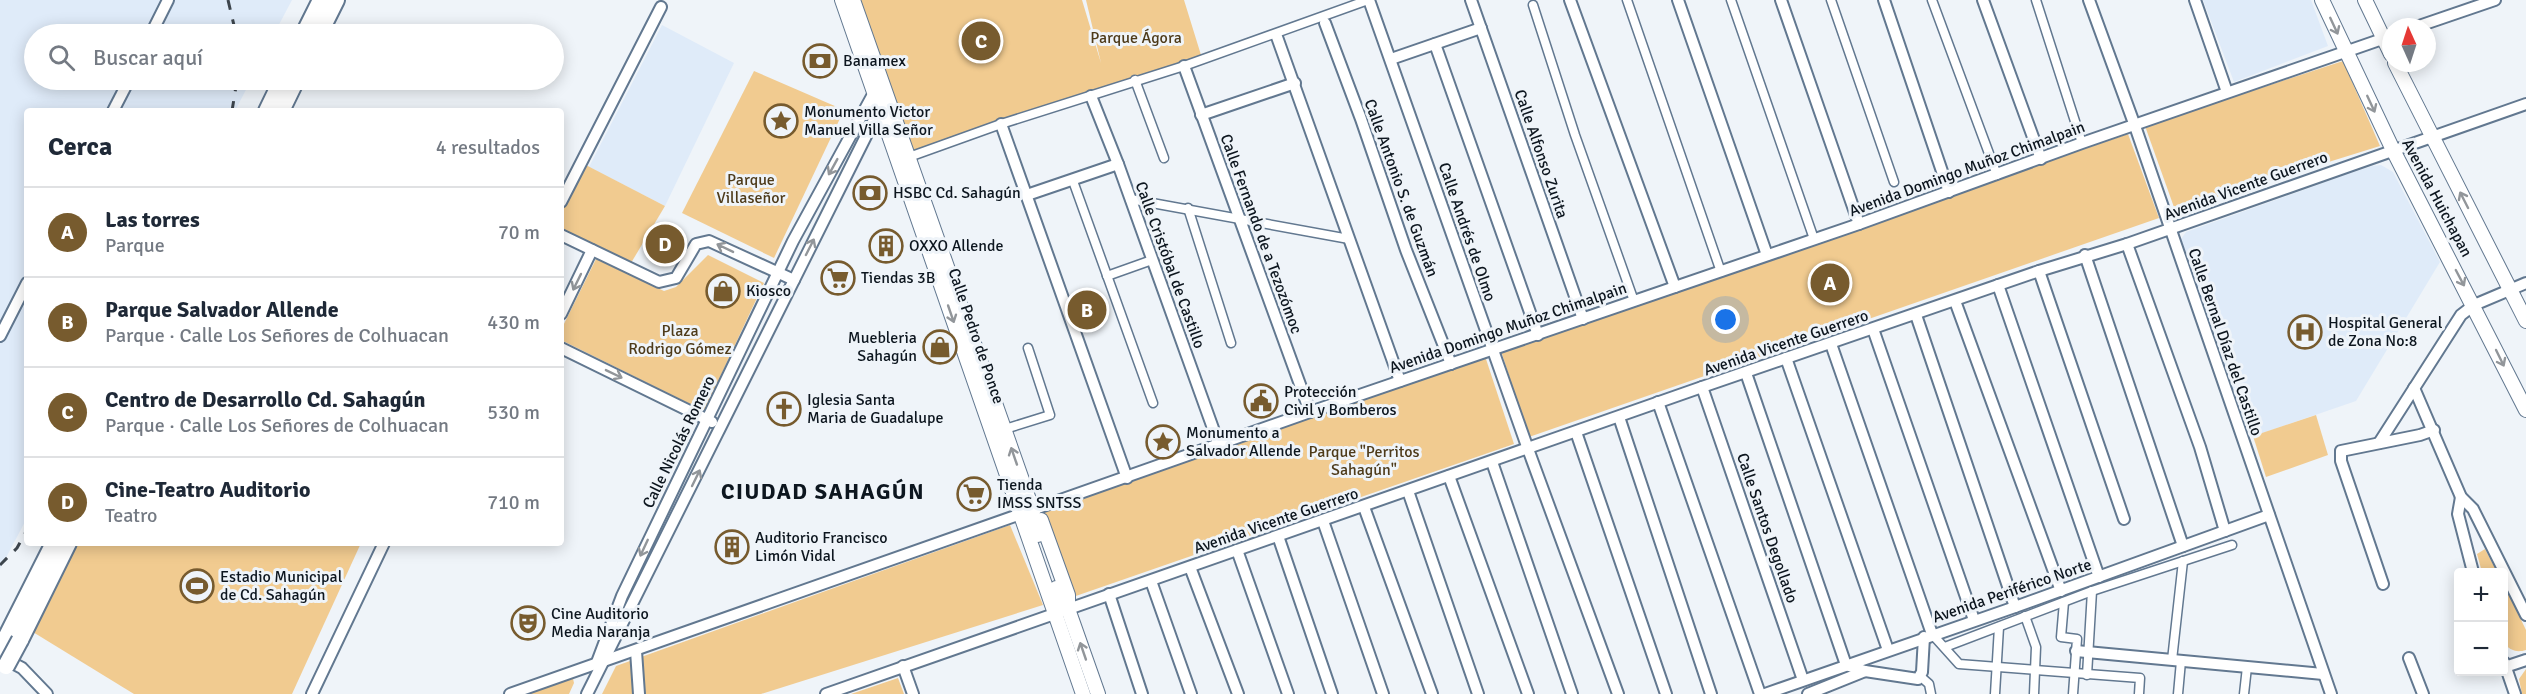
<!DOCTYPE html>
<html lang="es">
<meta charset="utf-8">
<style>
:root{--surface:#fff;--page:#f2f2f3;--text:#1f2937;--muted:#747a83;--line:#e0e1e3;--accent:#775b2e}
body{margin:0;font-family:Signika,sans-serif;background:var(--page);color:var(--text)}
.controls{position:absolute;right:18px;bottom:18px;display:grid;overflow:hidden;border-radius:6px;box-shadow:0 3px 15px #0003}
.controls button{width:54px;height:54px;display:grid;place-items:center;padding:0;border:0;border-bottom:2px solid var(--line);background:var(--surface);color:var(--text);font:30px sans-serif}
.compass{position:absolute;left:2382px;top:18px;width:54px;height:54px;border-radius:50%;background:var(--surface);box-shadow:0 3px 15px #0003;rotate:357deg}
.you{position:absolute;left:1726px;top:320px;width:21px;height:21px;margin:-15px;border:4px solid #fff;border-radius:50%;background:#1a73e8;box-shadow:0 0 0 9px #1a73e833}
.badge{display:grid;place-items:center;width:39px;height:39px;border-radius:50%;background:var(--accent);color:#fff;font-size:20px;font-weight:700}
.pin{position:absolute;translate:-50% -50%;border:3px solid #fff;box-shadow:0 2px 6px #0006}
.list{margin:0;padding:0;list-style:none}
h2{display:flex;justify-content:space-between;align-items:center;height:78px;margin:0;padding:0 24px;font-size:26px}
h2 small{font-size:20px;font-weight:400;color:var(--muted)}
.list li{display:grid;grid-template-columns:39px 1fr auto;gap:18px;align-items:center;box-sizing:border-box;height:90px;padding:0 24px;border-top:2px solid var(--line)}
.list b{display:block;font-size:22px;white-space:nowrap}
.list p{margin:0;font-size:20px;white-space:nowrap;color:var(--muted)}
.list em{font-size:20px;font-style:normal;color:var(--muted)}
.icon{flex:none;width:33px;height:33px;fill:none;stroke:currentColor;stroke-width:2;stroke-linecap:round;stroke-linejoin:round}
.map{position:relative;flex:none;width:2526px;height:694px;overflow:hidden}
.search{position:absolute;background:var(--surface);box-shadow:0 3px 15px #0003;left:24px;top:24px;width:540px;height:66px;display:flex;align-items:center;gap:15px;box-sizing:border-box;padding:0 21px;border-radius:33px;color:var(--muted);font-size:22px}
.panel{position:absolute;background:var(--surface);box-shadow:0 3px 15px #0003;left:24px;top:108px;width:540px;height:438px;border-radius:6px}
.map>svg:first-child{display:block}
</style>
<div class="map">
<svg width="2526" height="694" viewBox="0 0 2526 694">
<rect width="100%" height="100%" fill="#eff4f9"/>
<!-- built -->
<g fill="#dfebf9">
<polygon points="0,0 292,0 274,34 34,34 34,80 251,80 235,111 27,111 27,518 0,569"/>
<polygon points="2203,0 2311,0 2328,46 2234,82"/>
<polygon points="662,25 734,63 665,206 589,167"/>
<polygon points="2381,165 2393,172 2440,262 2356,401 2248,438 2181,239 2186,232 2345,175 2372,166"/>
</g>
<!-- green -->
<g fill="#f1cb90">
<polygon points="853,0 1082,0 1101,63 1086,0 1184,0 1201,55 1109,89 908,155"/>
<polygon points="2343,61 2380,146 2175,210 2145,126"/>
<polygon points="754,71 844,110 774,258 682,213"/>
<polygon points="2128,134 2159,218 1529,437 1500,348"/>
<polygon points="582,163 665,206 628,268 561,235 561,202"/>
<polygon points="708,255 764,283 704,411 561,340 561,330 596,259 664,291 676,287"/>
<polygon points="1098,291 1108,317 1075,329 1066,302"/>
<polygon points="1485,356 1514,444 1070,598 1040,510"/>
<polygon points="2316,415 2328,455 2266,477 2253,436"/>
<polygon points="1010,525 1043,605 761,694 602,694 616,666"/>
<polygon points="75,543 361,543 292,694 134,694 28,629"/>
<polygon points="2485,549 2497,572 2482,572 2477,554"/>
<path d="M2504 585 2526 630V650C2516 653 2511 650 2504 644Z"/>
<polygon points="2526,669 2526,694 2522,694 2519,679"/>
<polygon points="572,674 574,683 569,694 515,694"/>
<polygon points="898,678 904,694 851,694"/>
</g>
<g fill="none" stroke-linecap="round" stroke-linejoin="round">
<defs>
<g id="pedestrian">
<polyline points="1627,0 1721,272"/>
<polyline points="1731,0 1814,239"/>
<polyline points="1831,0 1894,182"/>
<polyline points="1932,0 1997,175"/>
<polyline points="2036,0 2082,143"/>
<polyline points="1533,5 1575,135 1634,301"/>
<polyline points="1135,80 1164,158"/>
<polyline points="909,157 1001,124 1184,66 1368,0"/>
<polyline points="1073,181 1153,403"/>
<polyline points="1130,199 1349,239"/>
<polyline points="1188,208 1231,343"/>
<polyline points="1107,276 1152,260"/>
<polyline points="1005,429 1050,415 1028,348"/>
<polyline points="2064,602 2061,637 2077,639 2073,694"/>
<polyline points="2025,616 2036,647 2034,694"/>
<polyline points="1932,634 1959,664 2140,678 2139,694"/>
<polyline points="1945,647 2092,591 2232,545"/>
<polyline points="2172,660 2183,561"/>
<polyline points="2087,675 2092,591"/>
<polyline points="1921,677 1929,684 1931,694"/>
<polyline points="1995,694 1999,627"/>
<polyline points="2178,694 2181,661"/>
<polyline points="2244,694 2247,667"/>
</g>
<g id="minor">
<polyline points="1369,0 1528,449 1618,694"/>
<polyline points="1471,0 1583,319"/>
<polyline points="1570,0 1675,287"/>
<polyline points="1678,0 1767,255"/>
<polyline points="1781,0 1859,224"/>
<polyline points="1884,0 1949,192"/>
<polyline points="1983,0 2041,159"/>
<polyline points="2089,0 2135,126 2331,694"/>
<polyline points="2195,0 2227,92"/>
<polyline points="1325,23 1361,119 1406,250 1451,364"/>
<polyline points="2416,27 2495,0"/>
<polyline points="151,34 168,0"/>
<polyline points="1277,37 1400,381"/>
<polyline points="1435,44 1538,335"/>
<polyline points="1391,59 1481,28"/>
<polyline points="1184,66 1310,412"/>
<polyline points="1091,96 1118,164 1219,445"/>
<polyline points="113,111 129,80"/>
<polyline points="1201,115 1295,83"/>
<polyline points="1001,124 1127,478"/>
<polyline points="1027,195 1118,164"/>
<polyline points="561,202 661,7"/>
<polyline points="561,235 659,282 676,278 696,244 709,241 794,280"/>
<polyline points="2127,244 2200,447 2225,531"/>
<polyline points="2085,255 2183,546"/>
<polyline points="2039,271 2124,519"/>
<polyline points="1998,285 2099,577"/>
<polyline points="1955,301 2061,591"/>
<polyline points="561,314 592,250"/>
<polyline points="1916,315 2015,607"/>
<polyline points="1873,329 1974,620"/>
<polyline points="0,336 27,283"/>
<polyline points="1831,344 1932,634"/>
<polyline points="561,348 712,422"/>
<polyline points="1786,358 1888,650"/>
<polyline points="1746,373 1846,665 1865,671 1918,679 1922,672 1924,637"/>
<polyline points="1702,387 1803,680"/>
<polyline points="2414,388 2461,497 2473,509 2526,615"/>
<polyline points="1658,402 1760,694"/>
<polyline points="1619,417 1711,694"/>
<polyline points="1576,432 1666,694"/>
<polyline points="2379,443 2461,315 2474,305 2526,283"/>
<polyline points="1492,462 1572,694"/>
<polyline points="1449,476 1528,694"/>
<polyline points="1408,491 1478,694"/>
<polyline points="2461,497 2458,514 2473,572"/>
<polyline points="1364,507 1432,694"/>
<polyline points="1323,521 1383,694"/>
<polyline points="1278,536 1332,694"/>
<polyline points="1237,550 1288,694"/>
<polyline points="1190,567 1238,694"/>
<polyline points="1151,581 1191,694"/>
<polyline points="2383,584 2341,461 2341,451 2420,435 2434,430"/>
<polyline points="1109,594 1142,694"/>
<polyline points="636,651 639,694"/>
<polyline points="2076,651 2323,674"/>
<polyline points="3,658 22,668 47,694"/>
<polyline points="2409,658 2423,694"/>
<polyline points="2504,662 2515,694"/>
<polyline points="596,665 622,596 793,241 876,89"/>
<polyline points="903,666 913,694"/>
<polyline points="2505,667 2526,660"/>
<polyline points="312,694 384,543"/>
<polyline points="510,694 1310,412 1859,224 2082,143 2391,36"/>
<polyline points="587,694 882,104"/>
<polyline points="826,694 1702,387 2039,271 2127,244 2526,104"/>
<polyline points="1765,694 2015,607 2269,515"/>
<polyline points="1808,694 1865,671"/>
</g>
<g id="tertiary">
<polyline points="842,0 1083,694"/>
<polyline points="853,0 1033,511 1032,518 1038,535"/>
<polyline points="2322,0 2393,150 2526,410"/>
<polyline points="2365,0 2391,54"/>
<polyline points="2395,63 2526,321"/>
<polyline points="1041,520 1068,595 1068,609 1098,694"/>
<polyline points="1056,588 1060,599 1068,609"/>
</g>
<g id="primary">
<polyline points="304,34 321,0"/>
<polyline points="319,34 336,0"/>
<polyline points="267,111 282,80"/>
<polyline points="281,111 296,80"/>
<polyline points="20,640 68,543"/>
<polyline points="0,650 54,543"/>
</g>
</defs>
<!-- pedestrian casing -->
<use href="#pedestrian" stroke="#627890" stroke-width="11"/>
<!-- minor casing -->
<use href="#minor" stroke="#627890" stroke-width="14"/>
<!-- tertiary casing -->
<use href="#tertiary" stroke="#627890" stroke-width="16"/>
<!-- primary casing -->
<use href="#primary" stroke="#627890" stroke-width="20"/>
<!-- pedestrian -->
<use href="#pedestrian" stroke="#fff" stroke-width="8"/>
<!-- minor -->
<use href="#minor" stroke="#fff" stroke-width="10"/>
<!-- tertiary -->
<use href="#tertiary" stroke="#fff" stroke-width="14"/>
<!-- primary -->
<use href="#primary" stroke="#fff" stroke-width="16"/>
<!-- rail -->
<g stroke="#3d454d" stroke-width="3" stroke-dasharray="10 10" stroke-linecap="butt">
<polyline points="228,0 236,34"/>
<polyline points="232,111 237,80"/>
<polyline points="0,565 17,548 27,530"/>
</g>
<defs>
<polyline id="primary-bridge" points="6,666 20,640"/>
</defs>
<!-- primary-bridge casing -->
<use href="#primary-bridge" stroke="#627890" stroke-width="20" stroke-linecap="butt"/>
<!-- primary-bridge -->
<use href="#primary-bridge" stroke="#fff" stroke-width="16"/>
</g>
<!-- one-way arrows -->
<defs><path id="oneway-shaft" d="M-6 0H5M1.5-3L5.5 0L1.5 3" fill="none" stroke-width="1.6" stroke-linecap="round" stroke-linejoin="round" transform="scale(1.5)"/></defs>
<g stroke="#92969a">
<use href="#oneway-shaft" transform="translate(2334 26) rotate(65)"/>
<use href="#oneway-shaft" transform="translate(2371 104) rotate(65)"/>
<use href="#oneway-shaft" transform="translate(833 167) rotate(119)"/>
<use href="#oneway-shaft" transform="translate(2464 200) rotate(-117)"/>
<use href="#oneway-shaft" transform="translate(810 247) rotate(-63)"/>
<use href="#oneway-shaft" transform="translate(725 248) rotate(-154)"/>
<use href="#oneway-shaft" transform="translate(2460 278) rotate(62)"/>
<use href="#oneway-shaft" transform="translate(577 282) rotate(116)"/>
<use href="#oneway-shaft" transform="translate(951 314) rotate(71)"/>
<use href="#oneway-shaft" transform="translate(2500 358) rotate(64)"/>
<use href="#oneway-shaft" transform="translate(614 374) rotate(26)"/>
<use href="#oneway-shaft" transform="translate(1014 456) rotate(-109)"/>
<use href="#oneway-shaft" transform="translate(696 478) rotate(-64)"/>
<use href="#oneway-shaft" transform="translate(644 548) rotate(115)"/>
<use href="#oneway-shaft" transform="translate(1083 651) rotate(-109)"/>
</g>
<!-- icons -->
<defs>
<symbol id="bank-ring" viewBox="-11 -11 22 22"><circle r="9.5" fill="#eff4f9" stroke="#775b2e" stroke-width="1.5"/><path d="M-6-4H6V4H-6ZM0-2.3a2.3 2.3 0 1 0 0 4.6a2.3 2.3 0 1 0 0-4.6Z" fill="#775b2e"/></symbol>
<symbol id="sight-ring" viewBox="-11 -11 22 22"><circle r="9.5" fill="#eff4f9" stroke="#775b2e" stroke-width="1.5"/><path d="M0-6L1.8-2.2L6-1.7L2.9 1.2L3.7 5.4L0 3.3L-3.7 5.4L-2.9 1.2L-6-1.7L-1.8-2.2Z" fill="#775b2e"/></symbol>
<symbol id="building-ring" viewBox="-11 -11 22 22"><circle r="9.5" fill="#eff4f9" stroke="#775b2e" stroke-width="1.5"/><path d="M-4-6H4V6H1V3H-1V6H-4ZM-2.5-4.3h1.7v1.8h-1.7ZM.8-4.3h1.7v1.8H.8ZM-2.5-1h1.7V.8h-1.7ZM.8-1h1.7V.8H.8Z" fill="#775b2e"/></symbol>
<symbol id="supermarket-ring" viewBox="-11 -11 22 22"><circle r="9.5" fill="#eff4f9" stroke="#775b2e" stroke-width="1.5"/><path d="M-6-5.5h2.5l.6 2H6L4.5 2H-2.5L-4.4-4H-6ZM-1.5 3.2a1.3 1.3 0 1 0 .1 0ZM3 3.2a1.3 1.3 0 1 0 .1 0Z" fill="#775b2e"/></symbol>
<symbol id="shop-ring" viewBox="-11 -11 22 22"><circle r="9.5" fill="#eff4f9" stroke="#775b2e" stroke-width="1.5"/><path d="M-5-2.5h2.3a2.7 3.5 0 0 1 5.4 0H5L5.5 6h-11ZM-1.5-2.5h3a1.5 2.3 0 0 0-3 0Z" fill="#775b2e"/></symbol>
<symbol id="hospital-ring" viewBox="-11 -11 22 22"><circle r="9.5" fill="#eff4f9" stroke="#775b2e" stroke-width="1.5"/><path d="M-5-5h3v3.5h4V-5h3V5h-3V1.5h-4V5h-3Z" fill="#775b2e"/></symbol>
<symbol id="civic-ring" viewBox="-11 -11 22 22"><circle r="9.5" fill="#eff4f9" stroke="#775b2e" stroke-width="1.5"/><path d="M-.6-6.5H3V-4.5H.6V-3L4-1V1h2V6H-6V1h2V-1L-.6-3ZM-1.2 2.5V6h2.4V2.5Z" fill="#775b2e"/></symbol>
<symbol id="church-ring" viewBox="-11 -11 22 22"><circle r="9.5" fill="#eff4f9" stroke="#775b2e" stroke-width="1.5"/><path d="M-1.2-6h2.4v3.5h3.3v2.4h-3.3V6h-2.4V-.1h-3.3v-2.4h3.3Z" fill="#775b2e"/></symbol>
<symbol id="stadium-ring" viewBox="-11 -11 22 22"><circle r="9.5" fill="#eff4f9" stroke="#775b2e" stroke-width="1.5"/><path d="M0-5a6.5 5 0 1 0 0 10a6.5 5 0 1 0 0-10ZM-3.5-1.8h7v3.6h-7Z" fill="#775b2e"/></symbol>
<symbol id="theatre-ring" viewBox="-11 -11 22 22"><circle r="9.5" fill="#eff4f9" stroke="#775b2e" stroke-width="1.5"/><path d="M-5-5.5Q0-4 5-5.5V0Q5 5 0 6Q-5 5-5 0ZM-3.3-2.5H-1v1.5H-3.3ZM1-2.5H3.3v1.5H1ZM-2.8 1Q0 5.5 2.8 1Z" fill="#775b2e"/></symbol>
</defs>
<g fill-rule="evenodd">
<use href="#bank-ring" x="801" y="42" width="38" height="38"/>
<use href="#sight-ring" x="762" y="102" width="38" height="38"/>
<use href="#bank-ring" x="851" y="174" width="38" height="38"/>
<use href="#building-ring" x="867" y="227" width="38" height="38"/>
<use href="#supermarket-ring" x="819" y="259" width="38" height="38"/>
<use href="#shop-ring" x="704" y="272" width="38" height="38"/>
<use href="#hospital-ring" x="2286" y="313" width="38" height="38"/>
<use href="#shop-ring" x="921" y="328" width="38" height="38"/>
<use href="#civic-ring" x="1242" y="382" width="38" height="38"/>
<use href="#church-ring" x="765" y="390" width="38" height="38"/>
<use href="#sight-ring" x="1144" y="423" width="38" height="38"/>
<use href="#supermarket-ring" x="955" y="475" width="38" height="38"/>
<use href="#building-ring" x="713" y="528" width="38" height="38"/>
<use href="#stadium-ring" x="178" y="567" width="38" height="38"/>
<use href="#theatre-ring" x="509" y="604" width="38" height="38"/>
</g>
<g text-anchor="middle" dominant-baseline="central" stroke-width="6" stroke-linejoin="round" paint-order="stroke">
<!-- park labels -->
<g font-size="16" fill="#4e3b1a" stroke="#eff4f9">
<text x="1136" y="38">Parque Ágora</text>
<text x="751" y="180">Parque<tspan x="751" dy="18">Villaseñor</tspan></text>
<text x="680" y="331">Plaza<tspan x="680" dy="18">Rodrigo Gómez</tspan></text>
<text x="1364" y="452">Parque "Perritos<tspan x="1364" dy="18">Sahagún"</tspan></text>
</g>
<!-- poi labels -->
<g font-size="16" fill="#0d161f" stroke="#eff4f9" text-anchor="start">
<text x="843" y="61">Banamex</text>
<text x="804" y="112">Monumento Victor<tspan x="804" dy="18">Manuel Villa Señor</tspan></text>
<text x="893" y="193">HSBC Cd. Sahagún</text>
<text x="909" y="246">OXXO Allende</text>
<text x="861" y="278">Tiendas 3B</text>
<text x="746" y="291">Kiosco</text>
<text x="2328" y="323">Hospital General<tspan x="2328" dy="18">de Zona No:8</tspan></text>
<text x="917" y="338" text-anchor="end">Muebleria<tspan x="917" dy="18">Sahagún</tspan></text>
<text x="1284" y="392">Protección<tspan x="1284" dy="18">Civil y Bomberos</tspan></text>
<text x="807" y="400">Iglesia Santa<tspan x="807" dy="18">Maria de Guadalupe</tspan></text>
<text x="1186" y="433">Monumento a<tspan x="1186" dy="18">Salvador Allende</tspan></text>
<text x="997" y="485">Tienda<tspan x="997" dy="18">IMSS SNTSS</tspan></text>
<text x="755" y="538">Auditorio Francisco<tspan x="755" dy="18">Limón Vidal</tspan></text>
<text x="220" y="577">Estadio Municipal<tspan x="220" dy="18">de Cd. Sahagún</tspan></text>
<text x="551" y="614">Cine Auditorio<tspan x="551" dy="18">Media Naranja</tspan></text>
</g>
<!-- street labels -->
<g font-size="16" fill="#0d161f" stroke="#eff4f9">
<text transform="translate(1541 154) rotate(71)">Calle Alfonso Zurita</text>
<text transform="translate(1967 169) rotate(-20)">Avenida Domingo Muñoz Chimalpain</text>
<text transform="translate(2246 186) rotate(-20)">Avenida Vicente Guerrero</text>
<text transform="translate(1401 188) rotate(70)">Calle Antonio S. de Guzmán</text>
<text transform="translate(2437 198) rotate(62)">Avenida Huichapan</text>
<text transform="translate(1467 232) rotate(71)">Calle Andrés de Olmo</text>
<text transform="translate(1261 234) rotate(70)">Calle Fernando de a Tezozómoc</text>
<text transform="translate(1170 265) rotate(70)">Calle Cristóbal de Castillo</text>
<text transform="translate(1508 328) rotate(-19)">Avenida Domingo Muñoz Chimalpain</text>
<text transform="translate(976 336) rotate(71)">Calle Pedro de Ponce</text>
<text transform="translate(2225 342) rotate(71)">Calle Bernal Díaz del Castillo</text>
<text transform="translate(1786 343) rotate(-19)">Avenida Vicente Guerrero</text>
<text transform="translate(679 442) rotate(-64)">Calle Nicolás Romero</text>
<text transform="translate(1276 521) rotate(-19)">Avenida Vicente Guerrero</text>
<text transform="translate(1767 528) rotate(71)">Calle Santos Degollado</text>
<text transform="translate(2012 591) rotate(-19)">Avenida Periférico Norte</text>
</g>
<!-- district labels -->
<g font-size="22" font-weight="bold" letter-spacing="1.5" fill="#0d161f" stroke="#eff4f9">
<text x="823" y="491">CIUDAD SAHAGÚN</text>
</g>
</g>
</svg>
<div class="controls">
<button>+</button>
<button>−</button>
</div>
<svg class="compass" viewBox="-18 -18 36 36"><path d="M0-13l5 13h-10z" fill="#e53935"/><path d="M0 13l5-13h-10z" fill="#747a83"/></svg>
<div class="you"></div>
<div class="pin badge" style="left:1830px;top:283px">A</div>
<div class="pin badge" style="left:1087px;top:310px">B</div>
<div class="pin badge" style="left:981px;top:41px">C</div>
<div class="pin badge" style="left:665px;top:244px">D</div>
<div class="search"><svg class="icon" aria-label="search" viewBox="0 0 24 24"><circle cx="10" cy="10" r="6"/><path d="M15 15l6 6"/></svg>Buscar aquí</div>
<section class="panel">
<h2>Cerca<small>4 resultados</small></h2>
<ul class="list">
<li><span class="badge">A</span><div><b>Las torres</b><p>Parque</p></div><em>70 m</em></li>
<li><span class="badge">B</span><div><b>Parque Salvador Allende</b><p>Parque · Calle Los Señores de Colhuacan</p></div><em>430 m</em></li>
<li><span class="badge">C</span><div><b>Centro de Desarrollo Cd. Sahagún</b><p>Parque · Calle Los Señores de Colhuacan</p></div><em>530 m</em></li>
<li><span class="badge">D</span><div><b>Cine-Teatro Auditorio</b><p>Teatro</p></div><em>710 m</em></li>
</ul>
</section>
</div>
